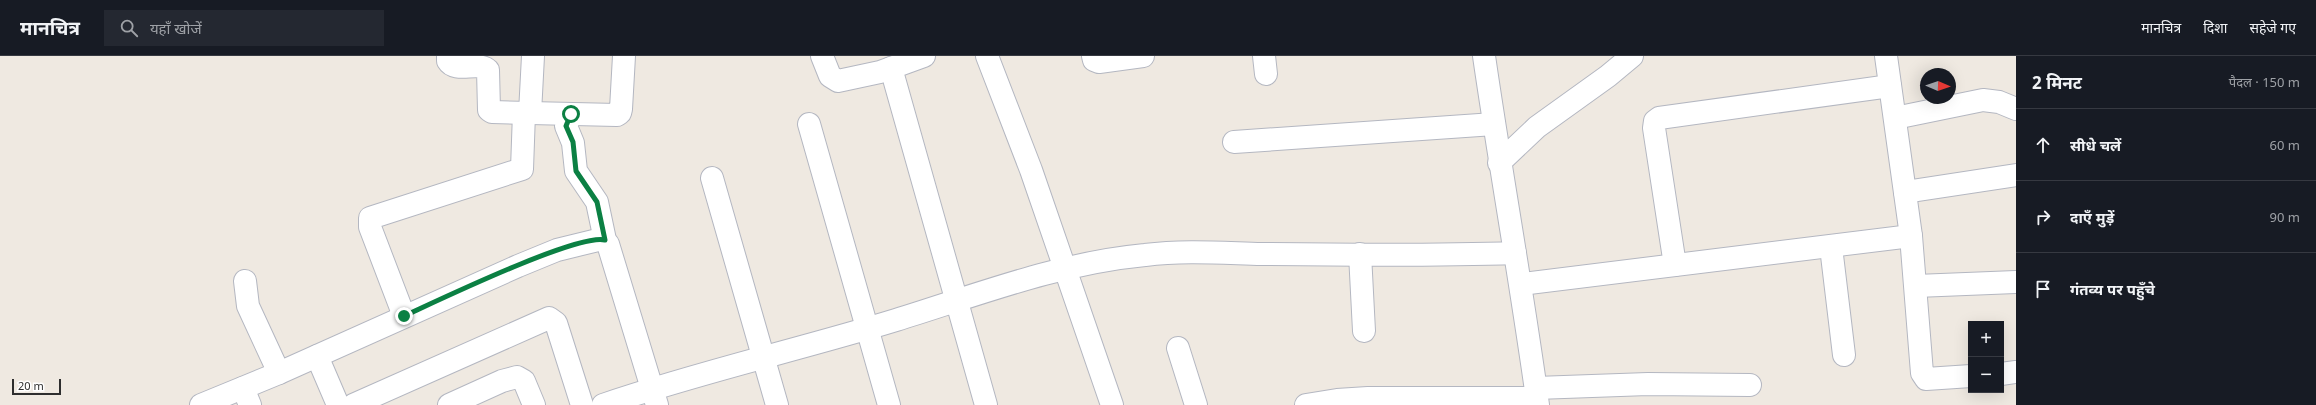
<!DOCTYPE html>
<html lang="hi">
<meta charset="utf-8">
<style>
:root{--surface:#171b24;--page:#242831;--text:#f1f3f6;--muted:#9ea1a6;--line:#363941}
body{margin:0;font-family:"Noto Sans","Noto Sans Devanagari",sans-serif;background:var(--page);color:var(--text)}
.controls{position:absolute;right:12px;bottom:12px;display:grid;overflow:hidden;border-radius:0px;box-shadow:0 4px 16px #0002}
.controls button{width:36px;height:36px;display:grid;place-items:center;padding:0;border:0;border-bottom:1px solid var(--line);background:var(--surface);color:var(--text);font:20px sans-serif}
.compass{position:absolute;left:1920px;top:12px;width:36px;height:36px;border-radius:50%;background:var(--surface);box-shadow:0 4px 16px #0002;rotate:92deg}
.scale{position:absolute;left:12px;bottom:10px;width:49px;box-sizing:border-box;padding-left:4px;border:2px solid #2e2e2e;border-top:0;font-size:11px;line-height:14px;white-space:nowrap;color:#2e2e2e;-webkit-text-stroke:3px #fff;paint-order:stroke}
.stop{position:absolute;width:12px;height:12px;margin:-9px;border:3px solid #0b8043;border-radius:50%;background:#fff}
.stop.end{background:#0b8043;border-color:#fff;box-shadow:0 1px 4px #0008}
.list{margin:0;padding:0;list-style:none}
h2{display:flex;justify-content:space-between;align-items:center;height:52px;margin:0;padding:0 16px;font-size:17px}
h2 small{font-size:13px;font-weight:400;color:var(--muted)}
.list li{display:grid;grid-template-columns:26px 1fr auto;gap:12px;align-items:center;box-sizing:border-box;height:72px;padding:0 16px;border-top:1px solid var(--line)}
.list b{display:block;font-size:15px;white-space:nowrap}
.list em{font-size:13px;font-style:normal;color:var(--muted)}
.icon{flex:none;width:22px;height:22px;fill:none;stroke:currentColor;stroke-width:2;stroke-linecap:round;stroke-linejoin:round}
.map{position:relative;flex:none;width:2016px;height:349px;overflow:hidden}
header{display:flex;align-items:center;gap:24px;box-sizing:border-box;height:56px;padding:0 20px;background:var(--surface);border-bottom:1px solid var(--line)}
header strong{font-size:19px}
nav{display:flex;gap:22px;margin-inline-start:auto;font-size:14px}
.search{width:280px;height:36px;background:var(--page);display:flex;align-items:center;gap:10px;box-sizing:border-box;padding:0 14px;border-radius:0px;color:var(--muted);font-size:15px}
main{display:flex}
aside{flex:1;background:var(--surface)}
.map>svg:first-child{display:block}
</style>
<header>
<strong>मानचित्र</strong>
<div class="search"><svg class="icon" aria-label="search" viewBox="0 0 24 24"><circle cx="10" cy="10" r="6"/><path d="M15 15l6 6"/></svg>यहाँ खोजें</div>
<nav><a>मानचित्र</a><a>दिशा</a><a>सहेजे गए</a></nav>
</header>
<main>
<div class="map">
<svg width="2016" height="349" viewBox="0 0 2016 349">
<rect width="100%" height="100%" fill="#efe9e1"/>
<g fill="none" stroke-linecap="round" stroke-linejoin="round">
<defs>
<g id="minor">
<path d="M448 0V5C455 17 479 5 488 14L489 54 492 56 617 59 620 57 621 53 624 0"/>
<polyline points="822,0 830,20 838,25 880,16 924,0"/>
<polyline points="987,0 1031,114 1112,349"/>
<polyline points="1093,0 1094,4 1099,6 1143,0"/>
<polyline points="1264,0 1266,18"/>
<path d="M1484 0C1501 117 1522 232 1538 349"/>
<polyline points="1886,0 1911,180 1922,317 1926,323 1971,320"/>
<polyline points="891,12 986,349"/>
<polyline points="530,57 533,0"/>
<polyline points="571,58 566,70 573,87 576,115 597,146 605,184"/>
<polyline points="1895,62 1983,44 1999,46 2016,53"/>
<polyline points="809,68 889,349"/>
<polyline points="1234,86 1494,68"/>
<polyline points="1499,107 1537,71 1608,20 1632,0"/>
<polyline points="712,122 777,349"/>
<polyline points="1905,136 2016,119"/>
<polyline points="1831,191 1844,299"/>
<polyline points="1360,198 1364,275"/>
<polyline points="1675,209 1654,72 1655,65 1659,62 1890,30"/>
<polyline points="245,225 248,250 279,317"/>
<polyline points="1522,228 1911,180"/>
<polyline points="1916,230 2016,226"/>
<polyline points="404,260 370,171 370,162 522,113 524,57"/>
<polyline points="1178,292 1196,349"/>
<polyline points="317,300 338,349"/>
<polyline points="2001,318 2016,316"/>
<polyline points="243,332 250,349"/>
<polyline points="1536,332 1648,328 1750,329"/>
<polyline points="201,349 279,317 518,210 557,194 602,183 608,188 657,349"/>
<polyline points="353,349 549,262 556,267 582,349"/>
<polyline points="449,349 502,325 517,321 524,325 534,349"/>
<path d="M603 349C699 316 798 294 896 264 977 239 1059 207 1145 199 1184 194 1222 197 1262 198 1346 199 1431 200 1515 197"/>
<polyline points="1306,349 1337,344 1368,342 1537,342"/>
</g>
</defs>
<!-- minor casing -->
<use href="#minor" stroke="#b4b7c1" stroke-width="24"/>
<!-- minor -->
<use href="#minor" stroke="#fff" stroke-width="22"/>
</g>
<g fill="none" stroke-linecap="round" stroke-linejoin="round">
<!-- route -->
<path stroke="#0b8043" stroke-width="5" d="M404 260C437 245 578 177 605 184L597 146 576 115 573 86 566 70 571 58"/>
</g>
</svg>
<div class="controls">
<button>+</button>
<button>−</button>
</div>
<svg class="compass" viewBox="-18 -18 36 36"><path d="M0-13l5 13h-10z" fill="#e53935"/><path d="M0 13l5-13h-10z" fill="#9ea1a6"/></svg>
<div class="scale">20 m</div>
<div class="stop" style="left:571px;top:58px"></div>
<div class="stop end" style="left:404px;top:260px"></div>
</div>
<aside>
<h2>2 मिनट<small>पैदल · 150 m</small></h2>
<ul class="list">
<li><svg class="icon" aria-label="ahead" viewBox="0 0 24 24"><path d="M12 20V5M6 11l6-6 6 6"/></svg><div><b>सीधे चलें</b></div><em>60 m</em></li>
<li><svg class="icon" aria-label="right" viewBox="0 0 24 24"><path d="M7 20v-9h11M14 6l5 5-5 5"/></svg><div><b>दाएँ मुड़ें</b></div><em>90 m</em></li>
<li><svg class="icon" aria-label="arrive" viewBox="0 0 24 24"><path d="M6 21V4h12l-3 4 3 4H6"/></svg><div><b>गंतव्य पर पहुँचे</b></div></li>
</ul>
</aside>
</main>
